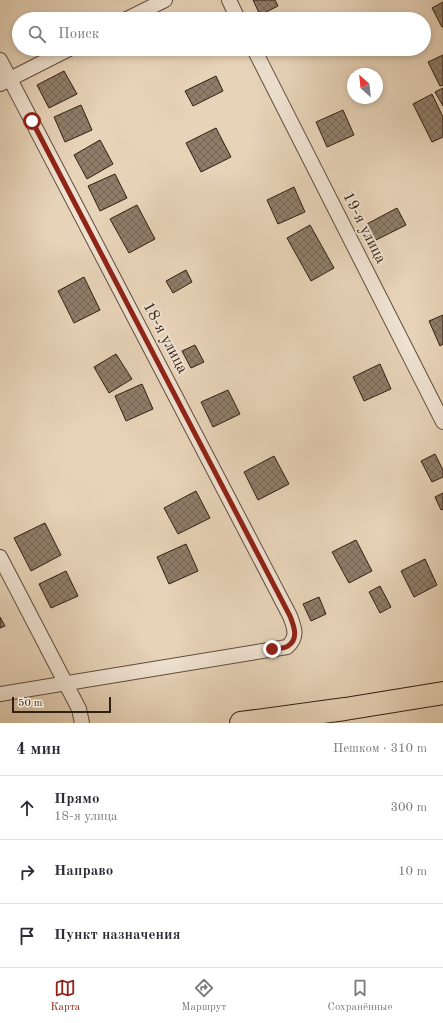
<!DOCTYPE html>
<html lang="ru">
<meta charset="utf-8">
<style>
:root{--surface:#fff;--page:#f2f2f3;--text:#2b2b33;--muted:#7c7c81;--line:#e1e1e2;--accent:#8f2418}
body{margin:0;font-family:"Old Standard TT",serif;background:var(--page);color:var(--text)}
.compass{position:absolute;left:347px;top:68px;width:36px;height:36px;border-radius:50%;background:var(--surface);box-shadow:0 2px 6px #0003;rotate:333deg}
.scale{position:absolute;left:12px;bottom:10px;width:99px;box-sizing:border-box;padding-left:4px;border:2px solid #301f13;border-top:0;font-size:11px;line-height:14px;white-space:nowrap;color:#301f13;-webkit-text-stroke:3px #efe2d1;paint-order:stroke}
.stop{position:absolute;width:12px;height:12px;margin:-9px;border:3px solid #8f2418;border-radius:50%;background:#fff}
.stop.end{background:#8f2418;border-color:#fff;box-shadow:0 1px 4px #0008}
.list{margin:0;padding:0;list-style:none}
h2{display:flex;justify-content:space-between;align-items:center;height:52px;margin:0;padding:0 16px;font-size:17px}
h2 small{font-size:13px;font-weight:400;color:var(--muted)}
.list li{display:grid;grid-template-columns:26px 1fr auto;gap:12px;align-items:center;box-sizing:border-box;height:64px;padding:0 16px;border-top:1px solid var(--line)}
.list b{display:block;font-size:15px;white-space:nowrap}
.list p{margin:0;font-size:13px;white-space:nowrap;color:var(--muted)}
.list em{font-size:13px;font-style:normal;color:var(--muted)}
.icon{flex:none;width:22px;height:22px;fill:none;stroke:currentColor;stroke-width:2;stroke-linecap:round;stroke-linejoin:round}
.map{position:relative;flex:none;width:443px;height:723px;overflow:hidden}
.search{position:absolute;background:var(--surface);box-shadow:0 2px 6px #0003;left:12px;right:12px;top:12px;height:44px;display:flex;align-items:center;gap:10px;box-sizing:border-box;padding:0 14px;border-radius:22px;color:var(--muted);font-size:15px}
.sheet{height:244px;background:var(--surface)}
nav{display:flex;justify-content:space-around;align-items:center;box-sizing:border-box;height:56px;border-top:1px solid var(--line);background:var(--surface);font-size:11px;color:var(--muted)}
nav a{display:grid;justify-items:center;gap:2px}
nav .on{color:var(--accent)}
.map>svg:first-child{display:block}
</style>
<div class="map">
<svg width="443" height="723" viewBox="0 0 443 723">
<defs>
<pattern id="building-cross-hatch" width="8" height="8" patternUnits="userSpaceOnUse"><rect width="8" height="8" fill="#8f7d69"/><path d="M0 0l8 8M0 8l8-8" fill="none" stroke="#756655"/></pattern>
</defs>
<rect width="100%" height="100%" fill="#e7d3b8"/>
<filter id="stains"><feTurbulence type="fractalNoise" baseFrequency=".005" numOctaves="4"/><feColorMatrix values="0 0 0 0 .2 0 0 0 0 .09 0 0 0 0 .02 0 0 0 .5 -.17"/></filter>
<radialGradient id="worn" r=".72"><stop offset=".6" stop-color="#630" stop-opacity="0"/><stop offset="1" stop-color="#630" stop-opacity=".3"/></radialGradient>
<!-- building -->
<g fill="url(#building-cross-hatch)" stroke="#301f13">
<polygon points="253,0 275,0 278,6 260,15"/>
<polygon points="443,2 443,27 442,27 432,8"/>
<polygon points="174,49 187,49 177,54"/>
<polygon points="443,55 443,85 440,86 428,62"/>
<polygon points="64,71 77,94 49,108 37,85"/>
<polygon points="216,76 223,91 193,106 185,91"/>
<polygon points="443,88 443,106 435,92"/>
<polygon points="432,94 443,117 443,137 432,142 413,104"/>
<polygon points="81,105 92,130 65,142 54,117"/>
<polygon points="343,110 354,135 327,147 316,122"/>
<polygon points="216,128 231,157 201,172 186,143"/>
<polygon points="100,140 113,164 87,179 74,155"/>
<polygon points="115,174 127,198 100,211 88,186"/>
<polygon points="294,187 305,212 278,224 267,200"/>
<polygon points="137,205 155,239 129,253 110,219"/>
<polygon points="397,208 406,225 374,241 365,225"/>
<polygon points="310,225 334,268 311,281 287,238"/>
<polygon points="186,270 192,282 173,293 166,281"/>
<polygon points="84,277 100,310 74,323 58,291"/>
<polygon points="443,315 443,344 440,346 429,321"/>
<polygon points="195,345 204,362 191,368 182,351"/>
<polygon points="116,354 132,379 109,393 94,367"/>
<polygon points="380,364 391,389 364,401 353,377"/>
<polygon points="142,384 153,409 126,421 115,396"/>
<polygon points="228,390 240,414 213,427 201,402"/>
<polygon points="435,454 443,470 443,477 432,482 421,461"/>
<polygon points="274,456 289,484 258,500 244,472"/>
<polygon points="196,491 210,518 178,534 164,508"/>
<polygon points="443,493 443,509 441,510 435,497"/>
<polygon points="45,523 61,555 31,571 14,538"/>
<polygon points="356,540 372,571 349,583 332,552"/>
<polygon points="186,544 198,571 169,584 157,557"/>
<polygon points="425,559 437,585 414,597 401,571"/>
<polygon points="66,571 78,596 51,608 39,584"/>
<polygon points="380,586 391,607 380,613 369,592"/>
<polygon points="319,597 326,614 311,621 303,604"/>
<polygon points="0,617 5,626 0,628"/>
</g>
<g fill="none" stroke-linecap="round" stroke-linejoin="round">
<defs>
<g id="minor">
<polyline points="229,0 238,19"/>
<polyline points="127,19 165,0"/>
<polyline points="254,49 443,422"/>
<path d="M0 60 290 616C295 629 298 637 287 647L0 694"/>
<polyline points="0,84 69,49"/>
<polyline points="0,557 79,709 82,723"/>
</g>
<polyline id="primary" points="241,723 345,709 443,693"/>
</defs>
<!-- minor casing -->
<use href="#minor" stroke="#5e4c3c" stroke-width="16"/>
<!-- primary casing -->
<use href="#primary" stroke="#301f13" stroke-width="24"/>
<!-- minor -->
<use href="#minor" stroke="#efe2d1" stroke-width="14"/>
<!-- primary -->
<use href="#primary" stroke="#e7d3b8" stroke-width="22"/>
</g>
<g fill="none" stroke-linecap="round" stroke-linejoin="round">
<!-- route -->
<path stroke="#8f2418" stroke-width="5" d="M32 121 290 616C294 626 299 639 288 646 284 649 277 648 272 649"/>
</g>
<g text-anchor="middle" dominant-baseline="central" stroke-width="4" stroke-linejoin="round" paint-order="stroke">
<!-- street labels -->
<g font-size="16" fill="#301f13" stroke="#efe2d1">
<text transform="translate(364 228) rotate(63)">19-я улица</text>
<text transform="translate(165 338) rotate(62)">18-я улица</text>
</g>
</g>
<rect width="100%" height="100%" filter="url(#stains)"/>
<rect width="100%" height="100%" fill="url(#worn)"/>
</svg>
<svg class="compass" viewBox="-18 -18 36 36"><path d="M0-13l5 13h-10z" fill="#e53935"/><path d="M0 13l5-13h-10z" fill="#7c7c81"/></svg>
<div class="scale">50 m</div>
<div class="stop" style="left:32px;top:121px"></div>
<div class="stop end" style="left:272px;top:649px"></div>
<div class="search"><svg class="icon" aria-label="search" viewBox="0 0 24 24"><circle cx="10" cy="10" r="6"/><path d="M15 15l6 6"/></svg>Поиск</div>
</div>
<section class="sheet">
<h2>4 мин<small>Пешком · 310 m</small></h2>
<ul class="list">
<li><svg class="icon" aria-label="ahead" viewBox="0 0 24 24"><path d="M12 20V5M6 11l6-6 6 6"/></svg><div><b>Прямо</b><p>18-я улица</p></div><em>300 m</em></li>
<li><svg class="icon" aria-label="right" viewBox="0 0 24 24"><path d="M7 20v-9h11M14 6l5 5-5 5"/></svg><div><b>Направо</b></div><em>10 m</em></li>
<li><svg class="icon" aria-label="arrive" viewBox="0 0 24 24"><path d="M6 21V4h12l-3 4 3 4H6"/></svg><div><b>Пункт назначения</b></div></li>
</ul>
</section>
<nav>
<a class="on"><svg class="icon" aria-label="map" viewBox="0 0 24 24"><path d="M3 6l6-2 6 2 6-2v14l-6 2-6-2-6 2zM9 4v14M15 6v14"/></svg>Карта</a>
<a><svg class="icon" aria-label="directions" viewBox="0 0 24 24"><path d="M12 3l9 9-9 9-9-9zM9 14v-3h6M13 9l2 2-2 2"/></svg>Маршрут</a>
<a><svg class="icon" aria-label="saved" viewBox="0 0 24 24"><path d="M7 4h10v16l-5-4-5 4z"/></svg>Сохранённые</a>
</nav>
